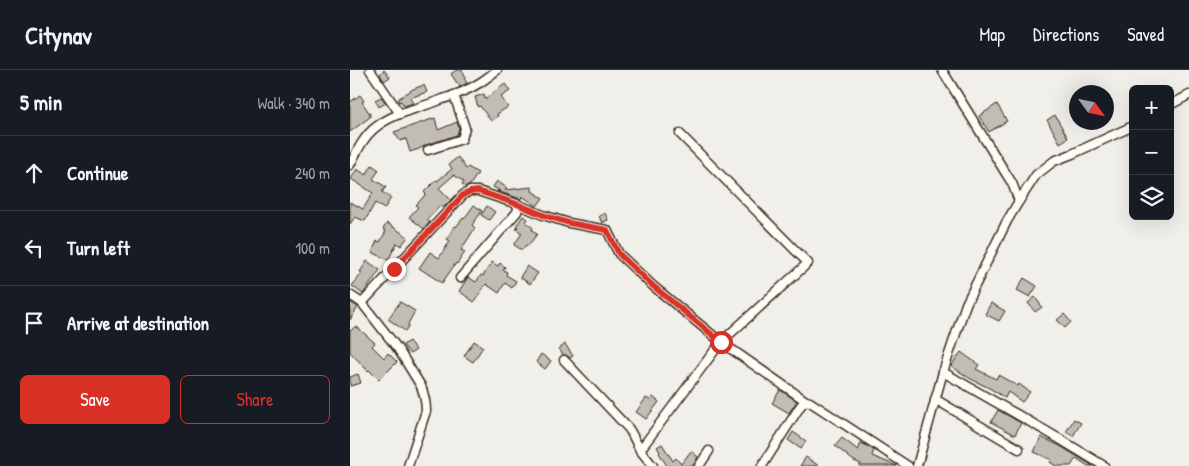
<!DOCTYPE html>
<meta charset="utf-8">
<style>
:root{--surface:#171b24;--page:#20242c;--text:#f1f3f6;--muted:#9ea1a6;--line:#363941;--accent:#d93025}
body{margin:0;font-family:"Patrick Hand",sans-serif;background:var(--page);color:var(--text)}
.controls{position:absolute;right:15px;top:15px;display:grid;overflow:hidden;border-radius:8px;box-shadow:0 5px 20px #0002}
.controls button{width:45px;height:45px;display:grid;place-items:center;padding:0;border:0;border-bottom:1px solid var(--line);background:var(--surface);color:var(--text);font:25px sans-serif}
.compass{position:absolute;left:719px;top:15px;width:45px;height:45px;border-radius:50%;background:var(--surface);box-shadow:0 5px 20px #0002;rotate:123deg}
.stop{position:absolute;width:15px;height:15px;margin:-11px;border:4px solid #d93025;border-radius:50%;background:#fff}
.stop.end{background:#d93025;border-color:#fff;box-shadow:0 1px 5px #0008}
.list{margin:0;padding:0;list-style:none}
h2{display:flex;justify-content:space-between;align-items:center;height:65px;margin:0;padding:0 20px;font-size:21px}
h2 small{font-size:16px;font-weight:400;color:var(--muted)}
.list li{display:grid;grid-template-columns:32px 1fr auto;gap:15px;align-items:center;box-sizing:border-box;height:75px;padding:0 20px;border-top:1px solid var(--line)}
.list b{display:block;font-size:19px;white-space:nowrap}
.list em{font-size:16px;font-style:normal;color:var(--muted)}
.actions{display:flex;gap:10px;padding:15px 20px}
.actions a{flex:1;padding:11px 0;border:1px solid var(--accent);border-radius:8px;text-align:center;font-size:18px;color:var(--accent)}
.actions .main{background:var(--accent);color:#fff}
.icon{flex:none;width:28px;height:28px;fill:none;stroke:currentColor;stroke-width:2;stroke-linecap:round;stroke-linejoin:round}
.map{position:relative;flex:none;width:839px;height:396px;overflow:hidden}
header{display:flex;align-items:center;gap:30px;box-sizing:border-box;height:70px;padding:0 25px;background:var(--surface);border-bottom:1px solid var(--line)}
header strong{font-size:24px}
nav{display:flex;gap:28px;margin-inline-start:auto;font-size:18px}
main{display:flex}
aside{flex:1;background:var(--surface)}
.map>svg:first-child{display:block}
</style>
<header>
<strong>Citynav</strong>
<nav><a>Map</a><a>Directions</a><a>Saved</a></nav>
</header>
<main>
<aside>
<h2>5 min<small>Walk · 340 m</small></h2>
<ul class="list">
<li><svg class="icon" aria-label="ahead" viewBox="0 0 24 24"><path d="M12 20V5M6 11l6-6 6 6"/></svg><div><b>Continue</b></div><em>240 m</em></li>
<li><svg class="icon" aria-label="left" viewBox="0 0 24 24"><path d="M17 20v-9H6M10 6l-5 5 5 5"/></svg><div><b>Turn left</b></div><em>100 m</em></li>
<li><svg class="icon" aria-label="arrive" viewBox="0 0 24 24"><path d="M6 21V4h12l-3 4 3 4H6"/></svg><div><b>Arrive at destination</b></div></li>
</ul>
<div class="actions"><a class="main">Save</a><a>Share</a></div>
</aside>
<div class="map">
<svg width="839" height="396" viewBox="0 0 839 396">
<rect width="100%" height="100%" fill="#f1efea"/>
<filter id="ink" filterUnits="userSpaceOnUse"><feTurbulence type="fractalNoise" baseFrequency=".02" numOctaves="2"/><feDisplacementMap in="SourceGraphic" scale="10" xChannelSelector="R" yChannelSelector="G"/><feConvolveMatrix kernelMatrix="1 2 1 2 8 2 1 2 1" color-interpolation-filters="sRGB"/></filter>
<g filter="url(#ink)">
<!-- building -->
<g fill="#c1bcb4" stroke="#3b2a1e">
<polygon points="34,0 40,7 34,11 30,4"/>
<polygon points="106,0 112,0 116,7 114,8 117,13 110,17 108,13 107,13 101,4"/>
<polygon points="155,14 160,21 151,27 158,37 147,44 148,46 141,51 130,36 128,37 125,27 134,24 135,29"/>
<polygon points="74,15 77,22 60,28 63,33 54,36 51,31 49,32 48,29 63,19"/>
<polygon points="10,25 14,31 12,32 20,44 20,47 0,62 0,32"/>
<polygon points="31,27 36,33 29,37 25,30"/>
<polygon points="647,34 657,51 639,62 629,46"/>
<polygon points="705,45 718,68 710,73 697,50"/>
<polygon points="85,48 88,60 107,52 109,58 107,65 76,75 69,79 60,82 56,69 50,71 44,62"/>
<polygon points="108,87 116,99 118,97 128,103 120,115 116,117 112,115 114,112 104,105 89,118 101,130 93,138 90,136 77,150 80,152 74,159 59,147 68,137 66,135 76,124 74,122 86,110 87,111 102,99 99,94"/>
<polygon points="22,95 29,100 23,109 36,117 32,122 41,128 34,139 25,133 15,151 5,147 0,154 0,132 13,139 23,123 1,109 7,99 16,105"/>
<polygon points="147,111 157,118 155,120 182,117 182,121 193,128 187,136 172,126 171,129 147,121 150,121 143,117"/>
<polygon points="124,135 132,141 122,155 125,158 111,180 115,182 107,194 106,193 92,213 69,198 80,182 89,188 100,171 97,169 104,156 106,157 113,148 114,149"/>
<polygon points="137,136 145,142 139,150 131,145"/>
<polygon points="255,143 258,150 252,153 249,146"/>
<polygon points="173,146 178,149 176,152 183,158 182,160 187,164 178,176 176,175 172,180 164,175 172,163 166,159 168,157 166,156"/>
<polygon points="37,153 58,167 51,176 47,173 38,190 22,182 27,171 30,172 36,161 33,159"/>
<polygon points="17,191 30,200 13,224 2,216 12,203 10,202"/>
<polygon points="142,192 148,196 150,193 155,197 153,200 157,202 156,205 166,211 162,218 155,213 149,223 136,214 124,232 109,221 118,207 126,212 131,205 133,206"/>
<polygon points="177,196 188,203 180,214 170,207"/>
<polygon points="674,208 687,216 680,227 667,220"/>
<polygon points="685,227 692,237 685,242 678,233"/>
<polygon points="0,232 8,237 0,250"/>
<polygon points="50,232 65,241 58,254 59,255 55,261 38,249"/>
<polygon points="641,233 655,241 649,251 635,244"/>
<polygon points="714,244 721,252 715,258 707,250"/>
<polygon points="6,256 25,273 22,276 34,288 38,283 47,292 29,310 19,300 18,301 0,282 0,261"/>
<polygon points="59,271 66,280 60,284 53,275"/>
<polygon points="124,271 133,277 123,292 114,286"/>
<polygon points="215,274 223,286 220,288 216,285 213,285 209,279"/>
<polygon points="611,282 629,295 626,299 646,309 648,305 668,316 669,314 680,322 672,332 658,322 655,328 641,319 619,308 601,296"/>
<polygon points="191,284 201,291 195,299 186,292"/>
<polygon points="8,304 11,313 0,316 0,307"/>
<polygon points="430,320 447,331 439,343 422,333"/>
<polygon points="303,327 309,332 296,349 286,342 296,328 300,330"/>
<polygon points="648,340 671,353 665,365 641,352"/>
<polygon points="724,349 731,353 723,366 716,362"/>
<polygon points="443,362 456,371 451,379 438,370"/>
<polygon points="691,367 710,376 743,396 738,396 726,388 721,396 706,396 700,392 702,390 684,382"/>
<polygon points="492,368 508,380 511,373 515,375 524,380 522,386 547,396 509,396 511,394 504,391 485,376"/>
<polygon points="312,374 323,391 326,388 331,394 341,381 348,387 343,396 317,396 309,383 310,382 307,377"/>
<polygon points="456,387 469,396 450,396"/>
</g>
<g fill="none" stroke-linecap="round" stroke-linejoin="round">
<defs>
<g id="minor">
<polyline points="20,0 50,44"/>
<polyline points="592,0 655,102 662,113 669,131"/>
<polyline points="820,35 839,25"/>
<polyline points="330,64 458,193 371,272 456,331 460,332 558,396"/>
<polyline points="78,80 112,69 115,58 104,25"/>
<path d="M0 95C7 81 14 66 26 57 45 42 71 38 93 29 106 25 120 19 131 12 137 8 142 4 147 0"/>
<polyline points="167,134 193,145 219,153 257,160 269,184 303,216 371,272 290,380"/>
<path d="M0 225 12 233 48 279 71 316C74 324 76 332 76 341L58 396"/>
<polyline points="12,233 113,125 120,121 128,121 167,134 168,138 167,142 110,208"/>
<polyline points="214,290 279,359 283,366 290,380 303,396"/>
<polyline points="593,302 708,368 754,396"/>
<polyline points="585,329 669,379"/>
<polyline points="349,396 359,381"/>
<polyline points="412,396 451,335 456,331"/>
<polyline points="567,396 593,302 616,234 657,151 669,131 686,105 704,91 722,84 783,56"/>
</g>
</defs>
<!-- minor casing -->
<use href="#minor" stroke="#3b2a1e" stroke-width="11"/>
<!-- minor -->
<use href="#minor" stroke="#fdfcf7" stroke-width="8"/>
</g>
</g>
<g fill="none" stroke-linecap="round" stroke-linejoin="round" filter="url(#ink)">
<!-- route -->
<polyline stroke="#d93025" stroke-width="6" points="44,199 113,125 120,122 128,121 167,134 193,145 219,153 257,160 269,184 303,216 371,272"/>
</g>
</svg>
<div class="controls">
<button>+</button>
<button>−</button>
<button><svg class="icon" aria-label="layers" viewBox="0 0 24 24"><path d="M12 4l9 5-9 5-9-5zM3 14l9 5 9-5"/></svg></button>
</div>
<svg class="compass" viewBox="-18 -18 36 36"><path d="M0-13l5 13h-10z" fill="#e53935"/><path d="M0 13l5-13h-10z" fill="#9ea1a6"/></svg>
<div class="stop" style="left:371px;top:272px"></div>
<div class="stop end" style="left:44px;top:199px"></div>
</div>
</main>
